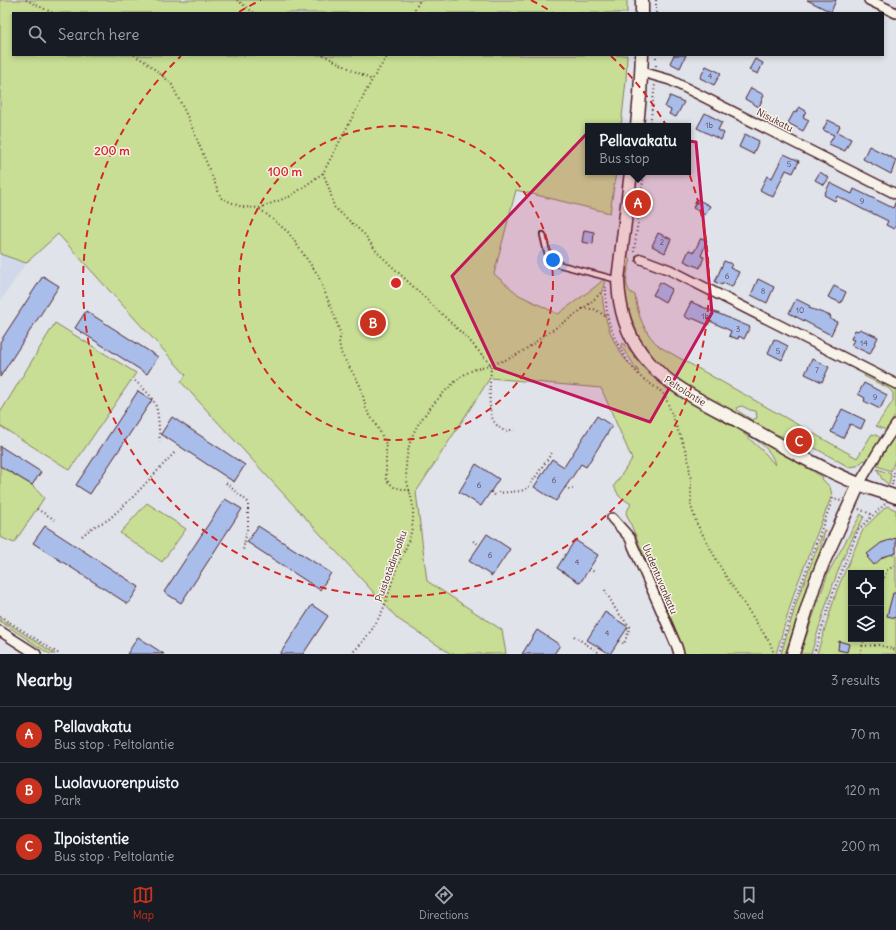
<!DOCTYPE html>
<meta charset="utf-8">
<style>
:root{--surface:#171b24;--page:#242831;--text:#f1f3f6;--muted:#9ea1a6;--line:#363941;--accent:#c8321e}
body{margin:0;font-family:Delius,sans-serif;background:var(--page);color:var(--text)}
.controls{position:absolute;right:12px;bottom:12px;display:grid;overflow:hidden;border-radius:0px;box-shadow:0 2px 6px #0003}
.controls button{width:36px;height:36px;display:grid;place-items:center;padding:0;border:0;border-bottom:1px solid var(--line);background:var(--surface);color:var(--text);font:20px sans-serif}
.you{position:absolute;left:553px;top:260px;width:14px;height:14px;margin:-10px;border:3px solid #fff;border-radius:50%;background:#1a73e8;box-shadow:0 0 0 6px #1a73e833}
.badge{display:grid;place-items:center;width:26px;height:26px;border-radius:50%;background:var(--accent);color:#fff;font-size:13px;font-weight:700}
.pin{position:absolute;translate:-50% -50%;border:2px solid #fff;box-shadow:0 1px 4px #0006}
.popup{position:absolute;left:585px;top:123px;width:106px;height:52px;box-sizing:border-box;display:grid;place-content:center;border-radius:0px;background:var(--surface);filter:drop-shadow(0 1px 3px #0005);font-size:13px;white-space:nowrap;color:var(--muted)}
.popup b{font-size:15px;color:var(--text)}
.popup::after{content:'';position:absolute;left:50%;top:100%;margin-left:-8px;border:8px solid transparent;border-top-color:var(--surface)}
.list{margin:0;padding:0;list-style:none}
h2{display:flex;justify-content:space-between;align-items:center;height:52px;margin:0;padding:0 16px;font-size:17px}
h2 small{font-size:13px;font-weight:400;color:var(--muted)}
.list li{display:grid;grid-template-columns:26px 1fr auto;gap:12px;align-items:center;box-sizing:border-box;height:56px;padding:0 16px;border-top:1px solid var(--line)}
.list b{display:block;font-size:15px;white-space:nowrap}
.list p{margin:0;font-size:13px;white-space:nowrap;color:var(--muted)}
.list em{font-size:13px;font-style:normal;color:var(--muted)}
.icon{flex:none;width:22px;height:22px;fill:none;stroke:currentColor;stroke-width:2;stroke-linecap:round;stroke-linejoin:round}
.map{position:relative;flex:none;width:896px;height:654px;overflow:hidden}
.search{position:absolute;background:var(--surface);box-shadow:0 2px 6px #0003;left:12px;right:12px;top:12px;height:44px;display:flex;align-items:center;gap:10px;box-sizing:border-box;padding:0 14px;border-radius:0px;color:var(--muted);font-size:15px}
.sheet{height:220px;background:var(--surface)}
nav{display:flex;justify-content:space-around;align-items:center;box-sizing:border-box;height:56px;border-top:1px solid var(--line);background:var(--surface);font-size:11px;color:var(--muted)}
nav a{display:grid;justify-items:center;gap:2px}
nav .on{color:var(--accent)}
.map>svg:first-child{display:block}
</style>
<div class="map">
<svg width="896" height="654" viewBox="0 0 896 654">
<rect width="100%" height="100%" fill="#e0e3e9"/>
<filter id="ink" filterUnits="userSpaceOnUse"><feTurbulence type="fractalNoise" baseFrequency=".025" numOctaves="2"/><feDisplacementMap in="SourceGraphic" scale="8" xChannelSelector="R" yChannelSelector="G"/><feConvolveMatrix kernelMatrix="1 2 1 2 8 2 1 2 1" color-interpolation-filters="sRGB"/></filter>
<g filter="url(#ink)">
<!-- built -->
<polygon fill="#d0d8ea" points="0,254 26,263 0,302"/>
<!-- green -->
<g fill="#c7de94" stroke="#887e60" fill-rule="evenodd">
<path d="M0 0H627V13H13V55H627L626 81 621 126H588V172H616L610 213 516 190 494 274 519 295 558 314 595 287 604 279C605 283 604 284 603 287 601 292 603 298 603 303 606 328 618 358 639 372L621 346 623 343 649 374 664 387 823 477 822 479 830 487 832 495 795 590 776 654H685L680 640 626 513 631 504 619 496 614 486 632 459 601 388 490 378 416 492 427 581 502 630 506 654H451L398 619 181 382 186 375 58 234 26 263 0 254ZM743 433C756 439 772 449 775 465L765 453Z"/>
<path d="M626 257 631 259C628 270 621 289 635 295 638 316 644 333 660 347L857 458 872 434 878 436 880 438 867 461 864 460 857 466 849 467 804 442 805 438 798 434 794 440 772 433 714 401 680 382 658 364 639 337 629 312 624 288ZM742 406 750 410 756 411 757 418 752 420 738 411 737 409 738 407Z"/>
<polygon points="55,323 136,373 70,470 0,426 0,413"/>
<polygon points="867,372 896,387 896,415 886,430 876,426 893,401 893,393 888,388 864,376"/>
<polygon points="896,434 896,457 891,471 877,466 880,459"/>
<polygon points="0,466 32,485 44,498 14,543 0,537"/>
<polygon points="877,469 891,474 889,485 882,479"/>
<polygon points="147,503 186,529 162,562 120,533"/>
<path d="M887 506 896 510V654H817L837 590 861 534 864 528ZM851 573H881V639H851Z"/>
<path d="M861 514 864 517C839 558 825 608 811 654H800L828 573Z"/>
<polygon points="824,530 825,530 820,551 785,654 781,654 797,601"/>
<polygon points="0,618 55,654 50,654 45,651 0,621"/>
</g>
<!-- building -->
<g fill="#a9bdeb" stroke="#4a1f2b">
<polygon points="807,0 836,0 831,12"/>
<polygon points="674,55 686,55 680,68 670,63"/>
<polygon points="755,59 763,63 758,74 749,70"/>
<polygon points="706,66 721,73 714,85 700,78"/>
<polygon points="751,88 764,95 759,107 745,99"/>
<polygon points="670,96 684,102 676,117 669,114 671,110 665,107"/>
<polygon points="799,107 806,111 803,117 809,120 803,131 788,123 794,112 796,113"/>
<polygon points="705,113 722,122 718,130 724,133 721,140 697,128"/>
<polygon points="828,120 840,126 837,132 851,139 845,151 829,144 834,135 823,130"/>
<polygon points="745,134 759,141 753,154 739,147"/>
<polygon points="869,146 896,160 891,174 863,159"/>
<polygon points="784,154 799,161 793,173 786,170 773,197 760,190 767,176 772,178"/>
<polygon points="820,172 829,178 824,185 815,180"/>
<polygon points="830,183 852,194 854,189 893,208 896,201 896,225 894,229 886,225 888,221 870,212 870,213 837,196 835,201 824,195"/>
<polygon points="697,199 710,206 705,215 693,208"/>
<polygon points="584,230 594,232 593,244 582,242"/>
<polygon points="658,233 671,239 665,253 652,246"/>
<polygon points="701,238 707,240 701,256 704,257 700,268 684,261 689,250 694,252"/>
<polygon points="724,261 732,264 730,268 739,272 732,287 723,283 722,285 715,282"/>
<polygon points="43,276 59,286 0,377 0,342"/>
<polygon points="758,279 774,287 767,303 751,295"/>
<polygon points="660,282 672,289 665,302 653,295"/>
<polygon points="834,286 846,292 841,303 828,297"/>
<polygon points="796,299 810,306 809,308 831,316 830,319 837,322 831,335 789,313"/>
<polygon points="691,302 750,327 744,339 739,336 738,339 729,336 731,331 710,321 708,325 692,318 691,320 684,316"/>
<polygon points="86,311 158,357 147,374 75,328"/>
<polygon points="860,329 878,337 870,354 851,345 854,340 851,339 855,330 858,331"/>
<polygon points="774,339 788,346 782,360 768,353"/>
<polygon points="812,359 829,367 822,382 805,374"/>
<polygon points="864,383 887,395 880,409 864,401 865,398 858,394"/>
<polygon points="138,391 152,400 90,494 76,485"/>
<polygon points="842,409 865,420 861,429 850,424 843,438 831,432"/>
<polygon points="597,416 612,426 586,467 581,464 556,501 534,487 552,459 564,467"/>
<polygon points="172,417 245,465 234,482 161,434"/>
<polygon points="0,446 41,472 32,485 0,466"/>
<polygon points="476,464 499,479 481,506 459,492"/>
<polygon points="225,499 242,509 181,603 164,592"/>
<polygon points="45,526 139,587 128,604 33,543"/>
<polygon points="258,526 331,573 320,590 247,542"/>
<polygon points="487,534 510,549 492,576 469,561"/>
<polygon points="896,538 896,553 883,557 874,565 867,557 869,556 867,554 881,543"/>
<polygon points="575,540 598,555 580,583 557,568"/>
<polygon points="893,593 896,593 896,618 887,616"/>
<polygon points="312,605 328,616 303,654 280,654"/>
<polygon points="605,612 628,627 610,654 587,640"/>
<polygon points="537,630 560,645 554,654 522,654"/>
<polygon points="138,637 164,654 127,654"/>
<polygon points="839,641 849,644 847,652 838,650"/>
</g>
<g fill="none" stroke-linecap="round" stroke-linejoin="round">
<defs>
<polyline id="lane" points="543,235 547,252 557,264 618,280"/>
<g id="street">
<polyline points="869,0 896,13"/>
<polyline points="642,72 670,80 896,194"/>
<polyline points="641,259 670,270 896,384"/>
<polyline points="859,484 879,450 896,425"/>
<polyline points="612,518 630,538 633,546 677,647 679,654"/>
<polyline points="0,631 36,654"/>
</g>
<g id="secondary">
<polyline points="642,13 642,0"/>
<polyline points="637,126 640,95 642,55"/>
<path d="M631 172 618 280C619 307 625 332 642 354 666 386 703 402 738 421 777 443 817 467 859 484 871 489 884 492 896 497"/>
<polyline points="793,654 814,586 823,563 859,484"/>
</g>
</defs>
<!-- lane casing -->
<use href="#lane" stroke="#4a1f2b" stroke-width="8"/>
<!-- street casing -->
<use href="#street" stroke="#4a1f2b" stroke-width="12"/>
<!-- secondary casing -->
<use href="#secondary" stroke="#4a1f2b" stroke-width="15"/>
<!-- path -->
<g stroke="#4a1f2b" stroke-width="2" stroke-dasharray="1 3" stroke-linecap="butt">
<polyline points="26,0 53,13"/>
<polyline points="237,0 254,13"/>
<polyline points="413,13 420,0"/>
<polyline points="656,13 656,0"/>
<polyline points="134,55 146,62 171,83 189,120 221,198 242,207 259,208 291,196 323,173 372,80 388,55"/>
<polyline points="323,55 372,80"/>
<polyline points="656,66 656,55"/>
<polyline points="650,126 655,84"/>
<path d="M323 173 330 191 334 207 365 235 377 252 469 340 491 365C491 380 486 411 495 423 498 427 501 429 505 431L516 429"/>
<polyline points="260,209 288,232 318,275 334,315 341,335 339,341 341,353 361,387 366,409 379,430 386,444 386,480 394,487 410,491"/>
<polyline points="634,252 644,172"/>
<path d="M606 290C606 299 606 309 608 318 613 339 626 362 641 377 649 384 659 388 665 396L688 457 691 481V506L697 524 725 575 770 643 774 654"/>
<polyline points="582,309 594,309 607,317"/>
<path d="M135 381C141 386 149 393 153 400 160 412 158 427 160 441"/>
<polyline points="226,483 248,502 248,525 243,550"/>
<polyline points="892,485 896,463"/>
<polyline points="565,487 568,489 573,489"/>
<polyline points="491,492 496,496"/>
<polyline points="498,493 521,491 528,488 553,451"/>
<polyline points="37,509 57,521"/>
<polyline points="859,509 873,515"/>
<polyline points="82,536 93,527 108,520 131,499 176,451"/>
<polyline points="473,541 480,545"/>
<polyline points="589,569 595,572"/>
<polyline points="881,585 887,570 896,565"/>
<polyline points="605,590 616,610 630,627 624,644 619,640"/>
<polyline points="0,616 59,654"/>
<polyline points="574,636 601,654"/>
<polyline points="862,646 879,645 896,650"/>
<path d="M351 654C366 640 379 621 386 602 390 591 392 580 396 570 405 547 414 537 413 510 413 500 409 491 407 481 404 464 408 443 416 428 424 413 452 381 467 373 479 366 499 364 512 357 523 352 533 344 542 337 564 322 589 307 606 287"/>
<polyline points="779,654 795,601 833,498 841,501"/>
<polyline points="814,654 833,593 858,530 885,504"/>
<polyline points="860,654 864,639"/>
</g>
<!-- lane -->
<use href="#lane" stroke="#f7f3e8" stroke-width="4.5"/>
<!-- street -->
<use href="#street" stroke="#f7f3e8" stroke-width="9"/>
<!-- secondary -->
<use href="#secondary" stroke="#f7f3e8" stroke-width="12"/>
</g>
</g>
<!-- marked area -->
<path fill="#c2185b" fill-opacity="0.2" stroke="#c2185b" stroke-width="3" stroke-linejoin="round" d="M592 128 696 142 712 313 650 422 495 368 452 276Z"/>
<!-- distance rings -->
<g fill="none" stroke="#d62828" stroke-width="2" stroke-dasharray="7 5">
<circle cx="396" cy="283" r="157"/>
<path d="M239 12A313 313 0 0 1 261 0M531 0A313 313 0 0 1 552 12M611 56A313 313 0 1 1 181 56"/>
</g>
<g text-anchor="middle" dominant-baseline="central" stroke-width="3" stroke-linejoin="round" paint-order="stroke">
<!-- number labels -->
<g font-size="8" fill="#62465b">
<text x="710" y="76">4</text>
<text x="709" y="125">1b</text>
<text x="789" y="164">5</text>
<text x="862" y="201">9</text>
<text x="662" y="242">2</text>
<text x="727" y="276">6</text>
<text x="763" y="291">8</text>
<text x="800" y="310">10</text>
<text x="705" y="316">1b</text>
<text x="738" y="329">3</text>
<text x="864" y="343">14</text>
<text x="778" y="351">5</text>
<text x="817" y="370">7</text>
<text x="875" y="397">9</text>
<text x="554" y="480">6</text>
<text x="479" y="485">6</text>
<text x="490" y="555">6</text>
<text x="577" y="562">4</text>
<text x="607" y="633">4</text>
</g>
<!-- street labels -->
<g font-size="10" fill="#4a1f2b" stroke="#f7f3e8">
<text transform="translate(775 120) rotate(27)">Nisukatu</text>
<text transform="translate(685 391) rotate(32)">Peltolantie</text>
<text transform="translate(391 566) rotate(-70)">Puistotädinpolku</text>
<text transform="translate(660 579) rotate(67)">Uudentuvankatu</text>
</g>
</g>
<circle cx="396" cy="283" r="6" fill="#d62828" stroke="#f7f3e8" stroke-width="2"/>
<g font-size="12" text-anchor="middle" font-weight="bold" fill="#d62828" stroke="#f7f3e8" stroke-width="3" stroke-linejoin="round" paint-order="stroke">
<text x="112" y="155">200 m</text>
<text x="285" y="176">100 m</text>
</g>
</svg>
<div class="controls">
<button><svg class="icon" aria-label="locate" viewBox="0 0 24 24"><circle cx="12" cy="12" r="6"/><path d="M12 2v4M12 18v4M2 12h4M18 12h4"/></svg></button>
<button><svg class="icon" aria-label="layers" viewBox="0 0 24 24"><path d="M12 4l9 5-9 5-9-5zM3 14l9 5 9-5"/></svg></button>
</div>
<div class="you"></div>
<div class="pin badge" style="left:638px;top:203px">A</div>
<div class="popup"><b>Pellavakatu</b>Bus stop</div>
<div class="pin badge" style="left:373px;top:323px">B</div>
<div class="pin badge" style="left:799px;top:441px">C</div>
<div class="search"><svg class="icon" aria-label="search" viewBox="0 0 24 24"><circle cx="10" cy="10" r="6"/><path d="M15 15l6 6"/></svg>Search here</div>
</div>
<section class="sheet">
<h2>Nearby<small>3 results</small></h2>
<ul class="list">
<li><span class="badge">A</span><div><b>Pellavakatu</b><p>Bus stop · Peltolantie</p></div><em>70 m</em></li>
<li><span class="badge">B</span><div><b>Luolavuorenpuisto</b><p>Park</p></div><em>120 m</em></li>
<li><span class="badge">C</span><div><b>Ilpoistentie</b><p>Bus stop · Peltolantie</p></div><em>200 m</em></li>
</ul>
</section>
<nav>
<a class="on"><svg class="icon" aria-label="map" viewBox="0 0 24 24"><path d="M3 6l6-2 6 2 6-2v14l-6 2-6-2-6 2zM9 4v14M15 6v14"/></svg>Map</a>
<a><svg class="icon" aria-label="directions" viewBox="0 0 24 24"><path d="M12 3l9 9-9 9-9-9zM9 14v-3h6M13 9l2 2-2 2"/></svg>Directions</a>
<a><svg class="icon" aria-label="saved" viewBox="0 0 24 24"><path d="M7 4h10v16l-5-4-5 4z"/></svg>Saved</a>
</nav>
